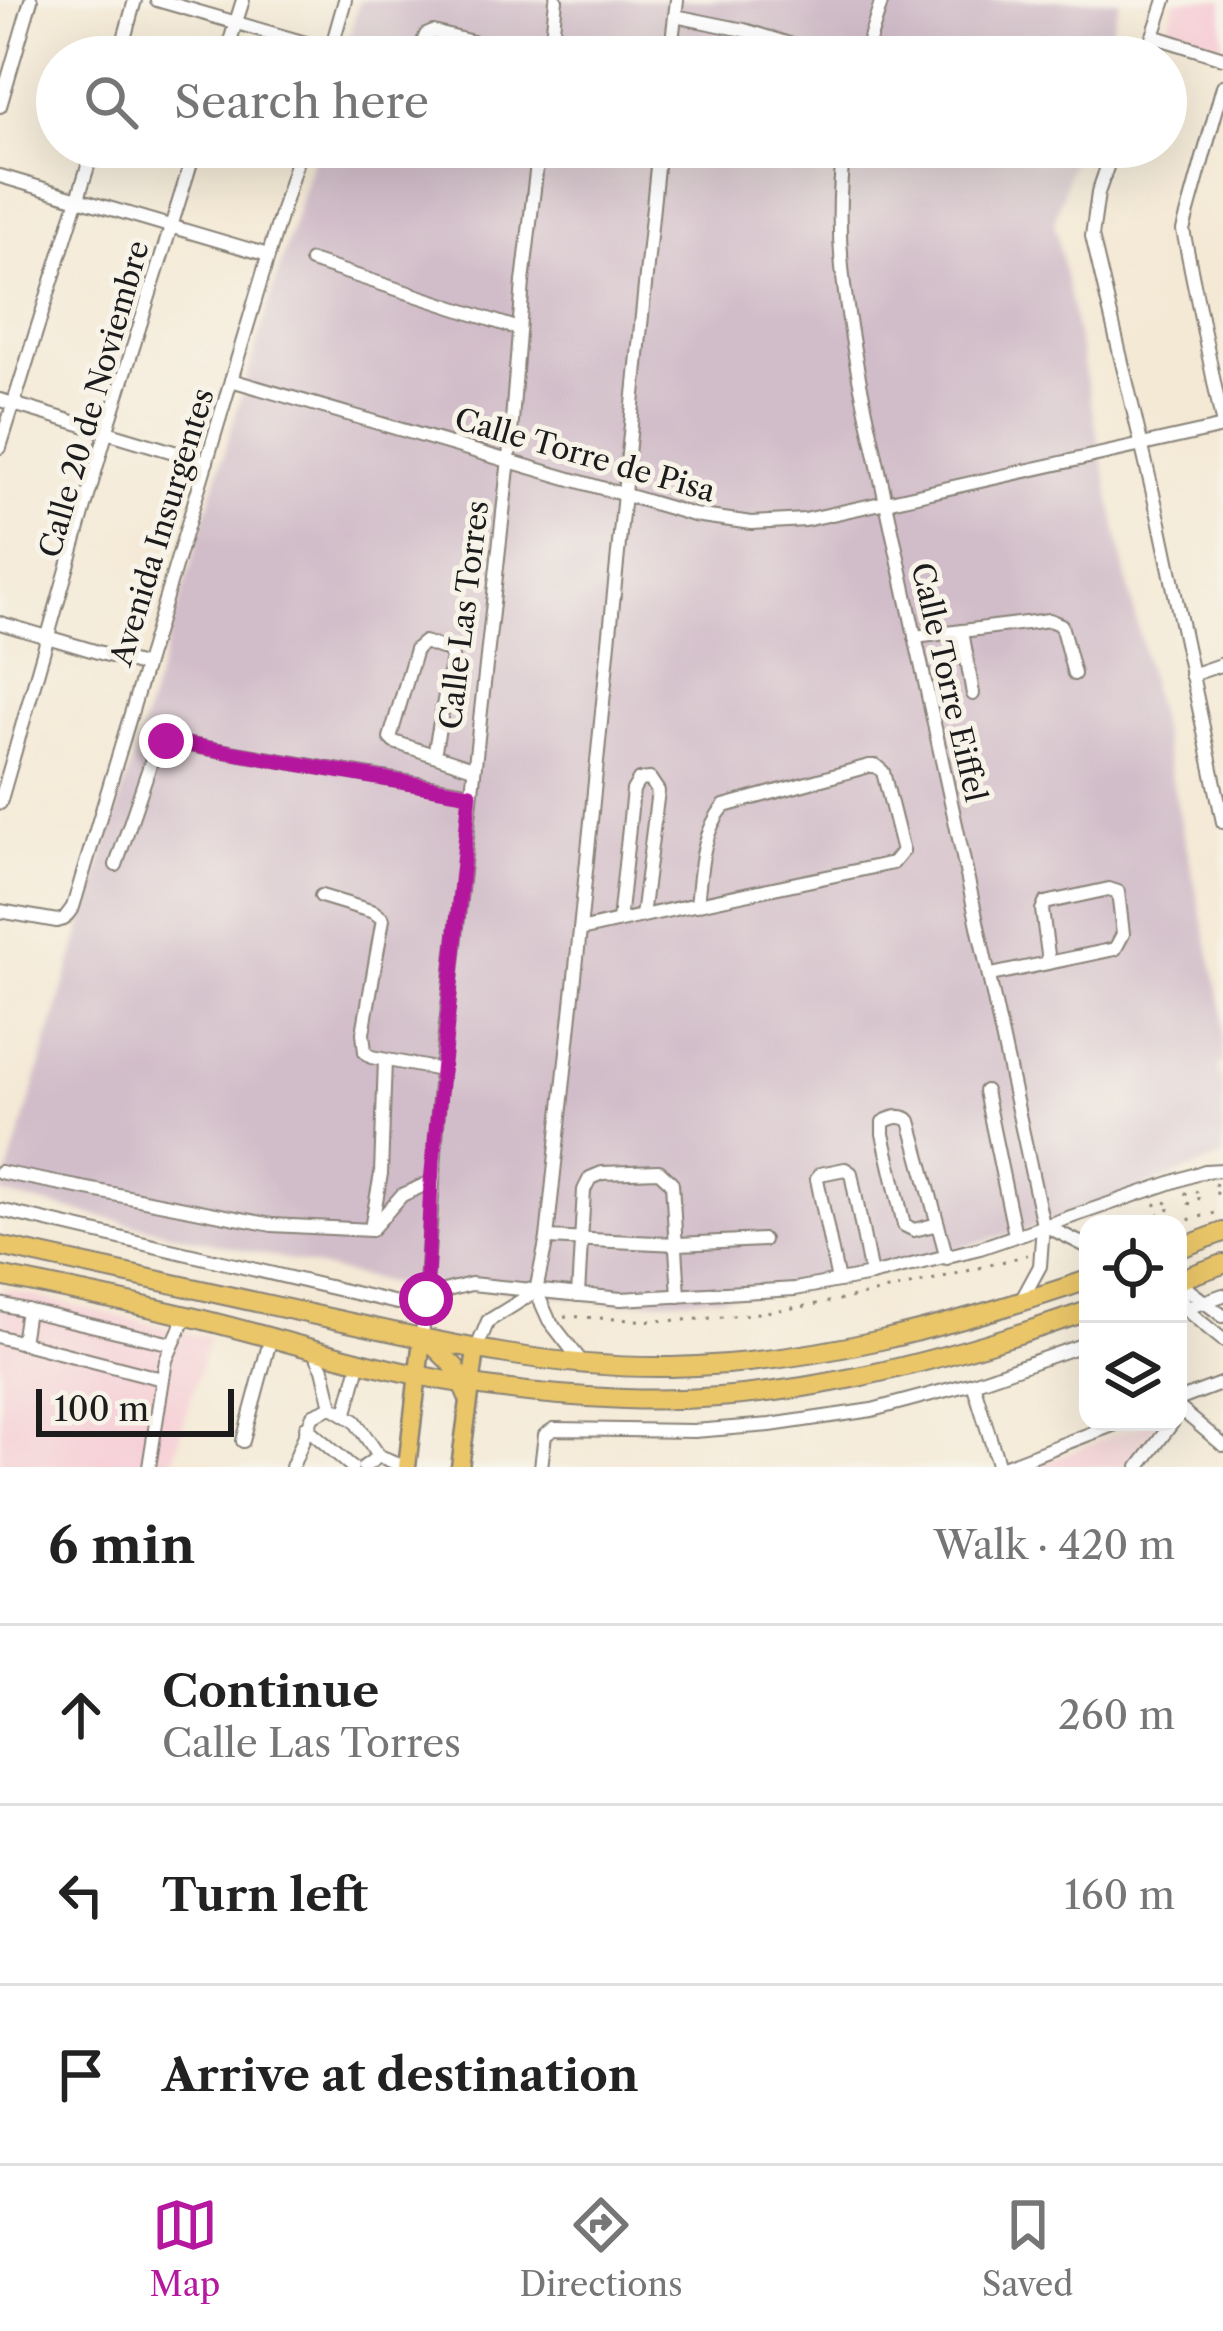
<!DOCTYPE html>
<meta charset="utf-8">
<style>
:root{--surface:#fff;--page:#f6f6f6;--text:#222;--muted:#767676;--line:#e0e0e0;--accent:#b5179e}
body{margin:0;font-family:"Libre Caslon Text",serif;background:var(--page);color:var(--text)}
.controls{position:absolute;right:36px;bottom:36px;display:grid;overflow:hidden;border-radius:24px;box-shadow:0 12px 48px #0002}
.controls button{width:108px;height:108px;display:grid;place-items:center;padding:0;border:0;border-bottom:3px solid var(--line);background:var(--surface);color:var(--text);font:60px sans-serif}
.scale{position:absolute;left:36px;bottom:30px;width:198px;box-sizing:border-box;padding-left:12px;border:6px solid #1c1c1c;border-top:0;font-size:33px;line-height:42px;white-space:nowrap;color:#1c1c1c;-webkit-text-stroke:9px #f7f3e8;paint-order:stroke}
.stop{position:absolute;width:36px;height:36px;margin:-27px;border:9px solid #b5179e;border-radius:50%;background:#fff}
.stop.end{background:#b5179e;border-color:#fff;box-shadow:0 3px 12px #0008}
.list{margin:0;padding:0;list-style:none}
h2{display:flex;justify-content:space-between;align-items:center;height:156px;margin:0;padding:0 48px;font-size:51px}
h2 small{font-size:39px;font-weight:400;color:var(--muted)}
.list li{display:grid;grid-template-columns:78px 1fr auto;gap:36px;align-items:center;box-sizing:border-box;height:180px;padding:0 48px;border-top:3px solid var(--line)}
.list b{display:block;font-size:45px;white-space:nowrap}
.list p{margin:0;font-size:39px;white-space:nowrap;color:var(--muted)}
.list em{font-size:39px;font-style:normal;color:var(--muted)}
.icon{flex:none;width:66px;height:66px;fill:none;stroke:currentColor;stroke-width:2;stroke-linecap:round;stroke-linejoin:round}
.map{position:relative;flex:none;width:1223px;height:1467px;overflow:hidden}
.search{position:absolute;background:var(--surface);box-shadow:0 12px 48px #0002;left:36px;right:36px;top:36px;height:132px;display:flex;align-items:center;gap:30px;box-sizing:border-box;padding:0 42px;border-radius:66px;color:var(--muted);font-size:45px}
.sheet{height:696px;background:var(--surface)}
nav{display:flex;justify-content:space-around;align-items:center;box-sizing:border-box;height:168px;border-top:3px solid var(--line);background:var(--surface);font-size:33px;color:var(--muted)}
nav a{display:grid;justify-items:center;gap:6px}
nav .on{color:var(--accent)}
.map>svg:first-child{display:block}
</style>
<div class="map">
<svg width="1223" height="1467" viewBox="0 0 1223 1467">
<rect width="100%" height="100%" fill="#f7f3e8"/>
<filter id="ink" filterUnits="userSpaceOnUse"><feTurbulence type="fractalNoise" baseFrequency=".00833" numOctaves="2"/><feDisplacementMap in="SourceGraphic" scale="24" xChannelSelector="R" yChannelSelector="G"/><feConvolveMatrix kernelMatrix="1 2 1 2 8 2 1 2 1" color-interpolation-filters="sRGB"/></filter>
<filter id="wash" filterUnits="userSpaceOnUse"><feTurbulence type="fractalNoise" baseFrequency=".004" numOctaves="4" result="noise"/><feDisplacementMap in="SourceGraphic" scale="48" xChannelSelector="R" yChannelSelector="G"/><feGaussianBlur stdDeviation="2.7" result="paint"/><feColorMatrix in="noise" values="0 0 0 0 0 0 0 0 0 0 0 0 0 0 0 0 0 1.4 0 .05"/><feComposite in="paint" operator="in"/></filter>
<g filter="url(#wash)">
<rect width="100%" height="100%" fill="#f4e9d5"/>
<!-- built -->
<g fill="#f6cfd6">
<polygon points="1176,0 1223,0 1223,46 1167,29"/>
<polygon points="0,1288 209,1338 171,1467 0,1467"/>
<polygon points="1149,1422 1159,1422 1124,1467 1033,1467"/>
</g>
<!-- industrial -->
<g fill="#d1bdc9">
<polygon points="360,0 1120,0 1103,57 343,57"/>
<polygon points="316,147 1076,147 1054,222 1127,579 1223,1010 1223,1063 1218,1066 1223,1093 1223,1157 1035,1228 796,1292 620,1303 465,1286 425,1301 413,1289 2,1194"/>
</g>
</g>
<g filter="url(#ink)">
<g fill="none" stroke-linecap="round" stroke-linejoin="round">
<defs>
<g id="minor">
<polyline points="157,0 330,50"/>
<polyline points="675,16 744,30 831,57"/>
<polyline points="1153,36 1223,58"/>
<polyline points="329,56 345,0"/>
<polyline points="119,57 135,0"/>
<polyline points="225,57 243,0"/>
<polyline points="416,57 426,35 433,32 500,49 505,57"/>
<polyline points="550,57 556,0"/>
<polyline points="670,57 677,0"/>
<polyline points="864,57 882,0"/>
<polyline points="1146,57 1165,0"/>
<polyline points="1223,86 1183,230 1223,426"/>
<polyline points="0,106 31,0"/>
<path d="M844 147C833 234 844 298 860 383L1043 1225 1040 1266 1021 1301"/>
<polyline points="1114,147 1098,193 1092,236 1160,523 1223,822"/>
<polyline points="0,176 268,255"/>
<polyline points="311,261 519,329"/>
<polyline points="231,380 694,515 752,523 805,520 1223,427"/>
<polyline points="0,400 207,462"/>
<polyline points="0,447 94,147"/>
<polyline points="0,623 145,666"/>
<polyline points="962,631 973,694"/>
<polyline points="915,637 1049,620 1061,625 1074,674"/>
<polyline points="1191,675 1223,664"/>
<polyline points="434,755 452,657 447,650 424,642 416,649 390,738 394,742 473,768"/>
<polyline points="0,803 107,430 196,147"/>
<polyline points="116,865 154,753 166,741 471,793"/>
<polyline points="321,896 374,912 383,919 363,1033 365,1052 371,1057 441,1070"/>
<polyline points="0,911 57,921 64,919 73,907 301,147"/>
<polyline points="619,921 633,790 639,780 650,779 658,791 642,916"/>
<path d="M580 930C684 906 789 885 893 863L903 851 883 772 876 766H869L724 806C701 834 701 870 697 905"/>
<polyline points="991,975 1115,949 1123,934 1118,892 1109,889 1045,903 1042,910 1049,962"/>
<polyline points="985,1091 1015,1235"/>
<polyline points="0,1172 272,1225 371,1230 402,1195 431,1182"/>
<polyline points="0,1210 397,1303 471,1284 621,1299 795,1289 871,1275 980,1248 1205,1171 1223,1170"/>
<path d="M938 1224 914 1230 904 1225 883 1134V1122C892 1117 902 1114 910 1121L947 1258"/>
<polyline points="1044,1225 1088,1247"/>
<polyline points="371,1228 381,1174 385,1060"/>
<polyline points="547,1238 678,1244 763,1240"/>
<polyline points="838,1281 817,1179 820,1174 845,1169 851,1173 871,1275"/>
<polyline points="1178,1282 1223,1316"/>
<polyline points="1178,1286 1185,1309 1223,1340"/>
<polyline points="578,1295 584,1190 590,1178 602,1173 659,1171 672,1183 679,1296"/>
<polyline points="0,1304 172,1344"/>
<polyline points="1179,1311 1223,1295"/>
<polyline points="0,1337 162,1379"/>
<polyline points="422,1339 441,1070 509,459 523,282 539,147"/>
<polyline points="22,1343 27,1310"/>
<polyline points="313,1349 323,1369 332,1407"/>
<polyline points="476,1350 488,1321 535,1292"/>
<polyline points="584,1365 549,1320 536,1291 547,1238 580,930 659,147"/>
<polyline points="973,1383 999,1467"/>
<polyline points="1178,1400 1223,1383"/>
<polyline points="1178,1407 1223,1445"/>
<polyline points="346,1413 360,1361"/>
<polyline points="306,1427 352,1467"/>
<polyline points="243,1441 271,1337"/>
<polyline points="149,1467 166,1360 186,1315"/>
<polyline points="292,1467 313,1415 332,1407 355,1421 379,1456"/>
<polyline points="364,1467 379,1456 406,1467"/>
<polyline points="541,1467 545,1435 554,1429 694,1431 770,1425 872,1410 973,1383 1088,1343"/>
<polyline points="1003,1467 1121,1422"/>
<polyline points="1139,1467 1173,1422"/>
</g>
<g id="major">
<polyline points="407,1467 422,1339"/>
<polyline points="460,1467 476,1350"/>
</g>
<g id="highway">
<path d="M0 1246C110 1270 219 1294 329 1318 442 1343 554 1369 671 1367 815 1364 952 1326 1088 1280"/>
<polyline points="1178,1249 1223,1232"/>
<path d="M0 1276C62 1289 125 1301 187 1316 264 1334 339 1359 417 1375 484 1389 556 1396 625 1399 782 1405 941 1362 1088 1311"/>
<polyline points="1178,1280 1223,1264"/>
<polyline points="432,1344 455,1367 468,1397"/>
</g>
</defs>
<!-- minor casing -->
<use href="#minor" stroke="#888278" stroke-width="16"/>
<!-- major casing -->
<use href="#major" stroke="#888278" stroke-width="21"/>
<!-- highway casing -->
<use href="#highway" stroke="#888278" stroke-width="22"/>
<!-- path -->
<g stroke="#888278" stroke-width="3" stroke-dasharray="3 9" stroke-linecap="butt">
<polyline points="1216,1183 1213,1192 1223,1195"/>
<circle cx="1192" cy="1197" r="7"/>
<circle cx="1162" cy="1208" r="7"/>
<polyline points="1141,1224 1176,1223 1223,1211"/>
<path d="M564 1316C604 1318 644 1322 684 1320 801 1313 914 1286 1027 1255"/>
</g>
<!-- minor -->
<use href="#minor" stroke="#fff" stroke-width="12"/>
<!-- major -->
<use href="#major" stroke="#eac669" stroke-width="16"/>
<!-- highway -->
<use href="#highway" stroke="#eac669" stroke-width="18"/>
</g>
</g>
<g fill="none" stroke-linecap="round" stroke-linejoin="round" filter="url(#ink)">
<!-- route -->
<polyline stroke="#b5179e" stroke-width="15" points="166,741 470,794 431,1182 426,1299"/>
</g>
<g text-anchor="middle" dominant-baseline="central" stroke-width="10" stroke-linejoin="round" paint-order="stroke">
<!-- street labels -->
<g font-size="30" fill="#1c1c1c" stroke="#f7f3e8">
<text transform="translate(94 399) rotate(-74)">Calle 20 de Noviembre</text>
<text transform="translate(585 455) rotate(16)">Calle Torre de Pisa</text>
<text transform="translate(162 527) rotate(-73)">Avenida Insurgentes</text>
<text transform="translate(464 615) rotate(-83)">Calle Las Torres</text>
<text transform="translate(949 682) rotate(77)">Calle Torre Eiffel</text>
</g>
</g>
</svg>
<div class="controls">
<button><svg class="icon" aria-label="locate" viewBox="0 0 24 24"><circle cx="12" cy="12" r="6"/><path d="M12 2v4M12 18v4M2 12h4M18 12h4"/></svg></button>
<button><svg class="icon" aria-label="layers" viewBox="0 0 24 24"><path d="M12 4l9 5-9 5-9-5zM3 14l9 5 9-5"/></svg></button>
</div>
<div class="scale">100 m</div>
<div class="stop" style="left:426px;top:1299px"></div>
<div class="stop end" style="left:166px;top:741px"></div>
<div class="search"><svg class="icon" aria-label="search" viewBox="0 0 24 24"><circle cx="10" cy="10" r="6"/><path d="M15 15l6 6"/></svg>Search here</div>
</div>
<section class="sheet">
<h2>6 min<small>Walk · 420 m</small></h2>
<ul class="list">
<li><svg class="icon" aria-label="ahead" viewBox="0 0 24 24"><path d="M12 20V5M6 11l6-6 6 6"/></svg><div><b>Continue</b><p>Calle Las Torres</p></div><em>260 m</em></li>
<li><svg class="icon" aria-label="left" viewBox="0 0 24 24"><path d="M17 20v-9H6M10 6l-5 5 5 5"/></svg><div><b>Turn left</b></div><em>160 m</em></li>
<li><svg class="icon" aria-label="arrive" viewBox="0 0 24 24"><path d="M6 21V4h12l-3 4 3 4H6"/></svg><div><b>Arrive at destination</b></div></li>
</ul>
</section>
<nav>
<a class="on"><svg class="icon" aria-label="map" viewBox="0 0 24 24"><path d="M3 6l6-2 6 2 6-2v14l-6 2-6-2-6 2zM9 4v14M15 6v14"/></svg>Map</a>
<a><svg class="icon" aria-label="directions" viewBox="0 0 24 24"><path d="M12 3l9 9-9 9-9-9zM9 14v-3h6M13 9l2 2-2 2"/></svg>Directions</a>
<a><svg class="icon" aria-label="saved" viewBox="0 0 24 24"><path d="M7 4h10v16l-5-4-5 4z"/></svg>Saved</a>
</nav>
